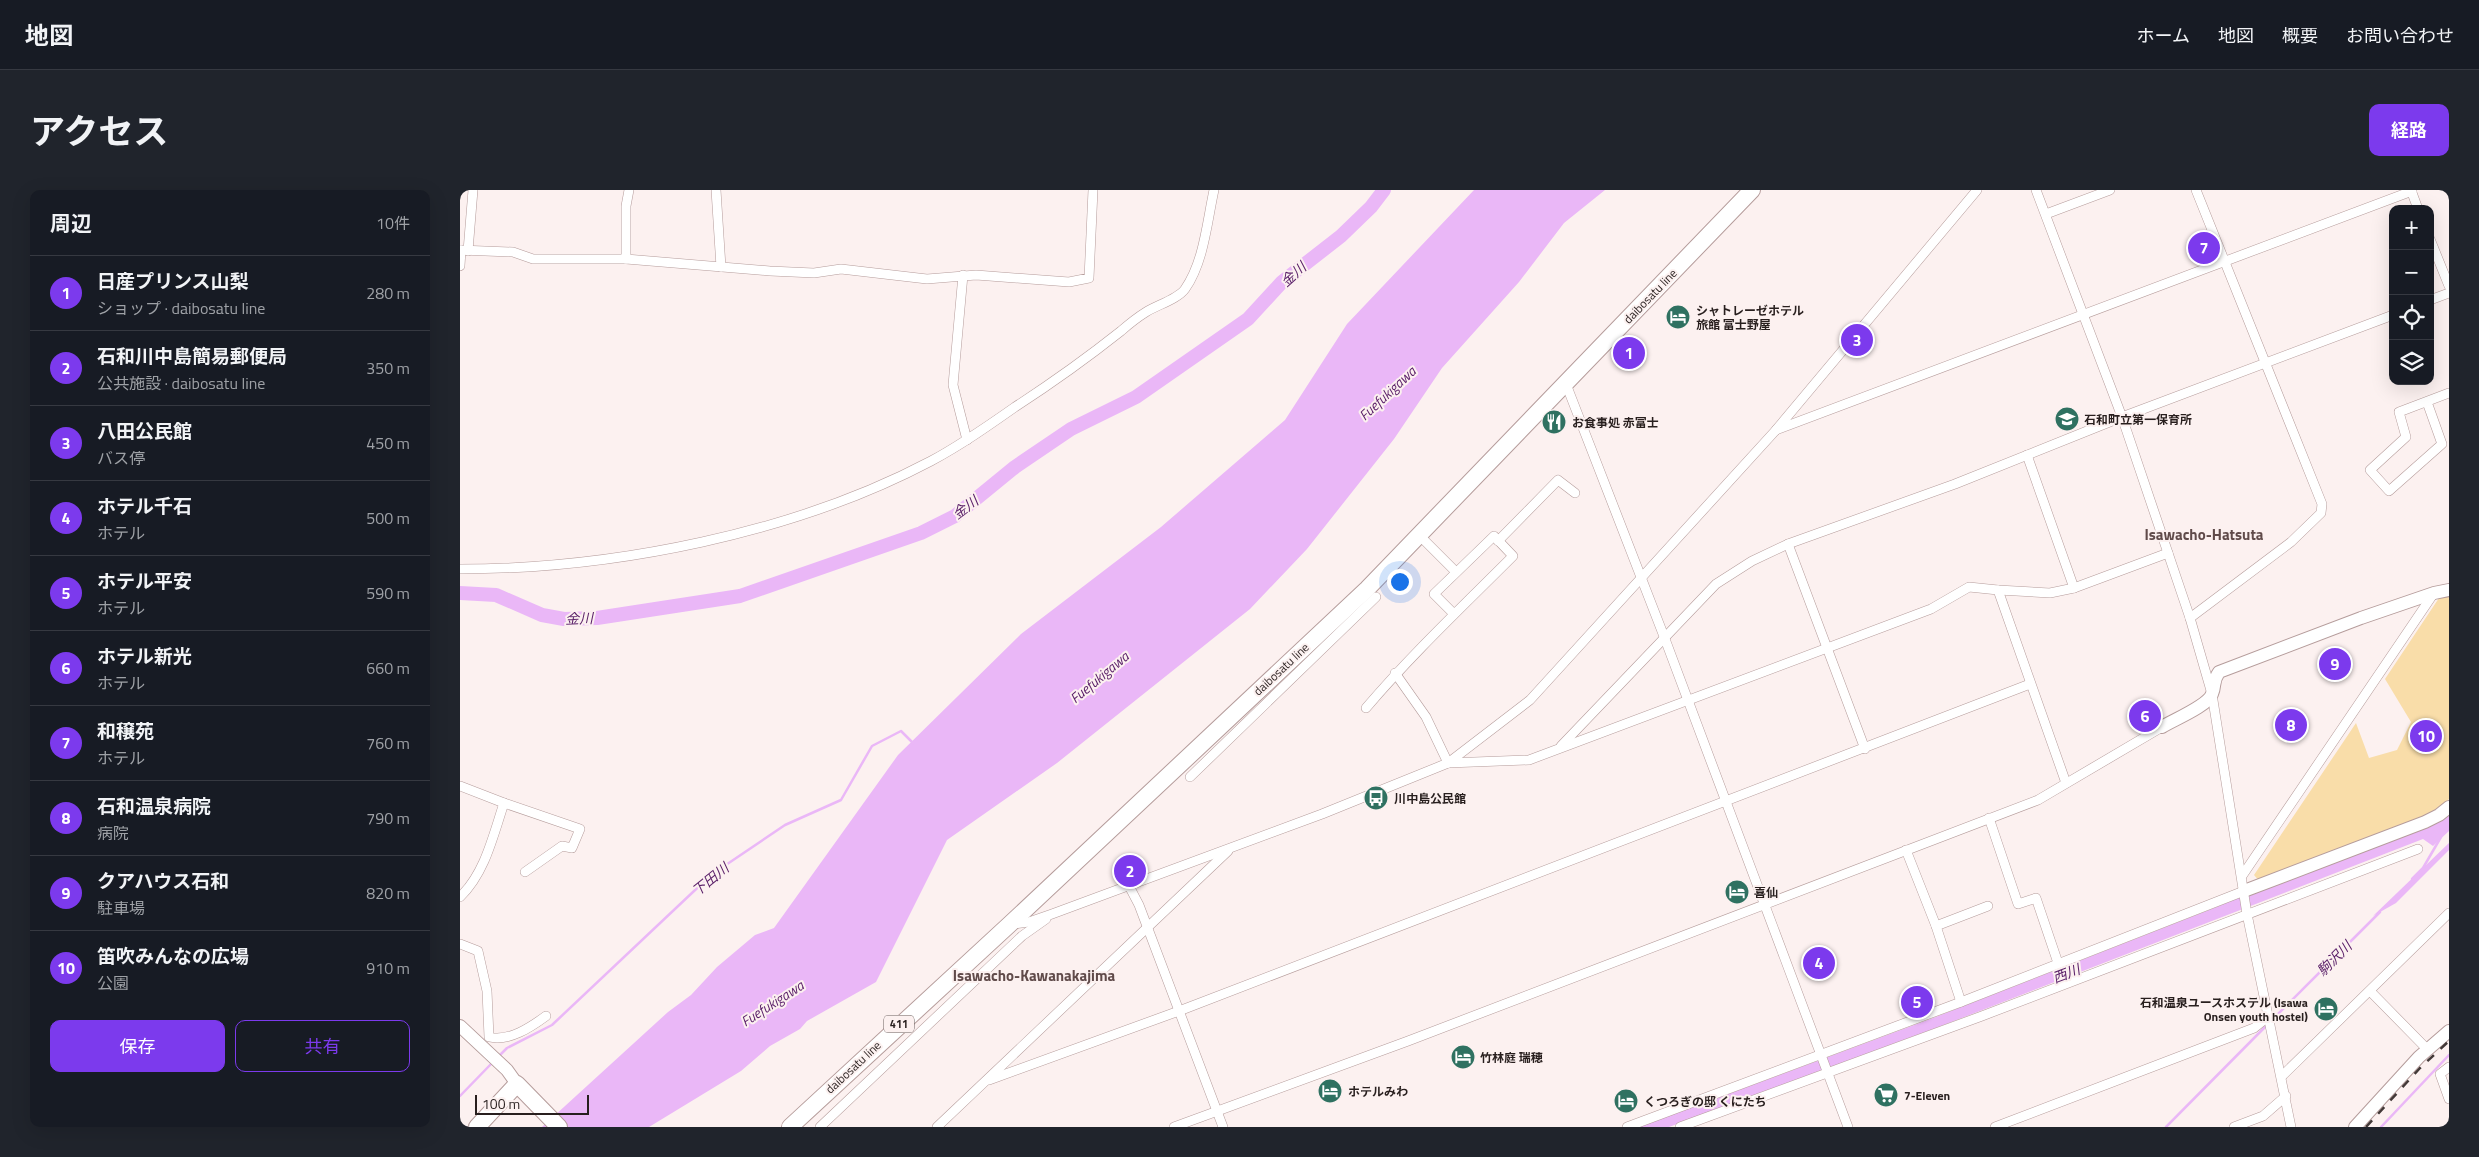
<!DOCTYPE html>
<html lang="ja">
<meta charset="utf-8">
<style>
:root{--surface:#171b24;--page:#20242c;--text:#f1f3f6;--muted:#9ea1a6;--line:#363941;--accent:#7c3aed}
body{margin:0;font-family:"Titillium Web","Noto Sans JP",sans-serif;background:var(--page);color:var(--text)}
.controls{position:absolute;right:15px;top:15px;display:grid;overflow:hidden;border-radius:10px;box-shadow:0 5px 20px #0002}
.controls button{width:45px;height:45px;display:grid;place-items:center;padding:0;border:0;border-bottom:1px solid var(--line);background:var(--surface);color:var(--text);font:25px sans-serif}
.scale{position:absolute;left:15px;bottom:12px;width:114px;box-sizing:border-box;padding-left:5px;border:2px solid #281f1e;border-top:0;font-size:14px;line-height:18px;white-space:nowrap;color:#281f1e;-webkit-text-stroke:4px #fcf1f0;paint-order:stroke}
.you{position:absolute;left:939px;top:391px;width:18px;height:18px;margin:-12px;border:4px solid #fff;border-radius:50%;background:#1a73e8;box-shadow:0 0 0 8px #1a73e833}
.badge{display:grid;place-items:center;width:32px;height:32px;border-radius:50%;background:var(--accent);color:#fff;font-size:16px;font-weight:700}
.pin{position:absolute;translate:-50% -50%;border:2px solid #fff;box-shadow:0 1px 5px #0006}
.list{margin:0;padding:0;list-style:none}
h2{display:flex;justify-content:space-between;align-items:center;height:65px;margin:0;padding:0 20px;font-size:21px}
h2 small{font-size:16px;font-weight:400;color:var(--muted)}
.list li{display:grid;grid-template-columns:32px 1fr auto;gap:15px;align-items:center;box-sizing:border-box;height:75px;padding:0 20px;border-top:1px solid var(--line)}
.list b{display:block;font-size:19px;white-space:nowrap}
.list p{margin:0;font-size:16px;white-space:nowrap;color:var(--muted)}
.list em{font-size:16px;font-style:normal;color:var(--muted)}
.actions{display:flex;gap:10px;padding:15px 20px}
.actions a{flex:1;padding:11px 0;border:1px solid var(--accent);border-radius:10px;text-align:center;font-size:18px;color:var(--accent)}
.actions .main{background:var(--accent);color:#fff}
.icon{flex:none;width:28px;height:28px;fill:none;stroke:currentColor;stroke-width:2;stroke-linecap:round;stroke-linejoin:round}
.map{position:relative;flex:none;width:1989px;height:937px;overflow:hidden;border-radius:10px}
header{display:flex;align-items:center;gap:30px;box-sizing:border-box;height:70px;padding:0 25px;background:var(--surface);border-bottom:1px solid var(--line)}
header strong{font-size:24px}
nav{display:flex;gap:28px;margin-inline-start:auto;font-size:18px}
.intro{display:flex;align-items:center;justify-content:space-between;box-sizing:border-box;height:120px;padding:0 30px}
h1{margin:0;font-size:35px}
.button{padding:12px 22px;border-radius:10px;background:var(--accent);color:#fff;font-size:18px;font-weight:700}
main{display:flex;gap:30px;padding:0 30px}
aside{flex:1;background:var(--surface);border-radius:10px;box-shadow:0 5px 20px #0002}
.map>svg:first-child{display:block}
</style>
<header>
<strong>地図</strong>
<nav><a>ホーム</a><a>地図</a><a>概要</a><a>お問い合わせ</a></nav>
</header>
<div class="intro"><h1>アクセス</h1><a class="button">経路</a></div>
<main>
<aside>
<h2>周辺<small>10件</small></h2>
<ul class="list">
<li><span class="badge">1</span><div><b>日産プリンス山梨</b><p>ショップ · daibosatu line</p></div><em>280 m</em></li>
<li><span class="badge">2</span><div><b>石和川中島簡易郵便局</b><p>公共施設 · daibosatu line</p></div><em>350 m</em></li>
<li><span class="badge">3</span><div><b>八田公民館</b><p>バス停</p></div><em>450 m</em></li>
<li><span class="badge">4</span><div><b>ホテル千石</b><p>ホテル</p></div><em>500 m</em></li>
<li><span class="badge">5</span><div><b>ホテル平安</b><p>ホテル</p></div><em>590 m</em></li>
<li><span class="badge">6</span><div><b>ホテル新光</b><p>ホテル</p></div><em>660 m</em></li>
<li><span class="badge">7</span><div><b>和穣苑</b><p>ホテル</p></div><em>760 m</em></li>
<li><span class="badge">8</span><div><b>石和温泉病院</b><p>病院</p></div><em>790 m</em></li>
<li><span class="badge">9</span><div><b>クアハウス石和</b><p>駐車場</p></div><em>820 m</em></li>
<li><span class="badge">10</span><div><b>笛吹みんなの広場</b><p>公園</p></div><em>910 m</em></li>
</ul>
<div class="actions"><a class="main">保存</a><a>共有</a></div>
</aside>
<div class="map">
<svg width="1989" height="937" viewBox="0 0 1989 937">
<rect width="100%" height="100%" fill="#fcf1f0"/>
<!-- green -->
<polygon fill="#f9dda9" points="1989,406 1989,609 1972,625 1800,692 1794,685 1896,533 1909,568 1937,560 1951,532 1925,489 1979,408"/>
<!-- water -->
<g fill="#eab7f7">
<polygon points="1014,0 1145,0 1104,33 1059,92 982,178 934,249 847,359 790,419 597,573 487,650 416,792 347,831 340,839 310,856 281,881 189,937 82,937 208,822 231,805 257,777 295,745 314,738 438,565 561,444 701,337 825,230 887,134"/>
<polygon points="1989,621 1989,641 1973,656 1963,649 1476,838 1209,937 1179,937 1473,828 1754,718"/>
<polygon points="1989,653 1989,660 1936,713 1913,726"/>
</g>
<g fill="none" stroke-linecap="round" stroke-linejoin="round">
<!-- stream -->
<g stroke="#eab7f7" stroke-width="2.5">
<polyline points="1952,689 1963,678 1981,647"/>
<polyline points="1811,831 1920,722"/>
<polyline points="38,867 47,858 92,835 251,685 325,635 381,610 412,556 441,541 453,553"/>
<polyline points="0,906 32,873"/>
<polyline points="1706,937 1807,835"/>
<polyline points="1921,937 1989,865"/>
</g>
<!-- river -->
<polyline stroke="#eab7f7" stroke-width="14" points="0,403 36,405 82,425 104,429 137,428 280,406 461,343 495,326 555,277 611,239 676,207 788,129 822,92 881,46 911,17 924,0"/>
<defs>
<g id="street">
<polyline points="256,0 261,77"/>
<polyline points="1576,0 1662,227 1730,428 1752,504 1787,724 1831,937"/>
<polyline points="1951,0 1958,19"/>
<polyline points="1586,24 1650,0"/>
<polyline points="1970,49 1989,96"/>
<polyline points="0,60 53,62 73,69 166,69 310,81 354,83 381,79 467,89 516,85 609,92 629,88 633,0"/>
<polyline points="8,61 13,0"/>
<polyline points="166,69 166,16 169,0"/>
<polyline points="0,76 1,60"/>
<polyline points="503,85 493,195 507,250"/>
<polyline points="1970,110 1989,103"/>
<polyline points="1106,194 1205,449 1388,937"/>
<polyline points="1967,212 1982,254 1929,301 1910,280 1946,247 1939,222 1989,203"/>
<polyline points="1316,240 1952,1"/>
<polyline points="1567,265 1614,398"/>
<polyline points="959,345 996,382"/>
<polyline points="1038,351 1098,290 1115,303"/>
<polyline points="1328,354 1405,559"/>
<path d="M0 379C154 379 335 343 471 271 501 255 528 236 555 217 592 193 627 168 661 141 669 134 678 127 686 122 697 115 718 109 725 99 744 72 747 32 754 0"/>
<polyline points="1538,400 1590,403 1614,398 1708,363"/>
<polyline points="1730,428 1831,352 1861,323 1862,314 1736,0"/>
<polyline points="935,483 966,527 988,573"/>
<path d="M906 518C952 464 1003 416 1053 366L1034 346 974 404 994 424"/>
<polyline points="1101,556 1256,394 1292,371 1328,354 1495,294 1662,227 1933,125"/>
<polyline points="988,573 1069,570 1471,419 1509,397 1538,400 1606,593"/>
<polyline points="730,587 916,407"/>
<path d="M0 596 44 613C33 646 25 683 0 707"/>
<polyline points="44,613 120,639 112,658 102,656 65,682"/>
<polyline points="1529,628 1558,714 1576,708 1598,773"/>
<polyline points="1446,660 1476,736 1501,812"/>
<polyline points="1782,686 1974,403"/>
<polyline points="668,694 679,715 763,937"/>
<polyline points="553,734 569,732 592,724 862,624 988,573 1070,510 1316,240 1517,0"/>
<polyline points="1476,736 1528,716"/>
<path d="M0 754 18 761 27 801 29 847C49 852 71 837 86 826"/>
<polyline points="1910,801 1968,860"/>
<polyline points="1989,877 1980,884 1989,909"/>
<polyline points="1822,886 1989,723"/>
<polyline points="529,890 719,821 1570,494"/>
<polyline points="360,937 562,746 586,729"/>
<polyline points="477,937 768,661"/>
<polyline points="714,937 948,851 1578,610 1702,537"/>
<polyline points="1167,937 1501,812 1784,701"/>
<polyline points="1220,937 1522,826 1958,659"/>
<polyline points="1535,937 1794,838 1809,826"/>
<polyline points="1774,937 1803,926 1826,906"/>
</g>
<g id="secondary">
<path d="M1702 537C1713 530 1748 516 1752 504 1756 495 1752 492 1759 482L1901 428 1974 403 1989 400"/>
<polyline points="1784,701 1965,632 1979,625 1989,617"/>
<polyline points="0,836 47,880 57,894"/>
<polyline points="1895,937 1959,867 1989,841"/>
</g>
<g id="highway">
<polyline points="17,937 57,894 99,937"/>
<polyline points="330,937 550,734 907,399 1292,0"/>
</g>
</defs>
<!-- street casing -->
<use href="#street" stroke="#b59c9b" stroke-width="10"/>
<!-- secondary casing -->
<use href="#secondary" stroke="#b59c9b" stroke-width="14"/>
<!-- highway casing -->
<use href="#highway" stroke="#b59c9b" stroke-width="18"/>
<!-- street -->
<use href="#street" stroke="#fff" stroke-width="9"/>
<!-- secondary -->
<use href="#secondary" stroke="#fff" stroke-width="12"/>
<!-- highway -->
<use href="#highway" stroke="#fff" stroke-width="16"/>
<!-- rail -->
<polyline stroke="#423938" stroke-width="2.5" stroke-dasharray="9 9" stroke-linecap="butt" points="1906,937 1960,878 1989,851"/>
</g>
<!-- icons -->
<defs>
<symbol id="hotel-disc" viewBox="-11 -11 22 22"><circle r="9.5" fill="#2f7161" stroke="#fcf1f0"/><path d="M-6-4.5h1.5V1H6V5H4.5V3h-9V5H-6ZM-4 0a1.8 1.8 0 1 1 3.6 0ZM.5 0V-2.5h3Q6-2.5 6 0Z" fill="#fff"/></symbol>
<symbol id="school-disc" viewBox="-11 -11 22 22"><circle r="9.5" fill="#2f7161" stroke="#fcf1f0"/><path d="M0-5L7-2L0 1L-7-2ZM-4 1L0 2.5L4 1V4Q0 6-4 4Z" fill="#fff"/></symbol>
<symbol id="restaurant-disc" viewBox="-11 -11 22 22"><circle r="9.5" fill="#2f7161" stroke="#fcf1f0"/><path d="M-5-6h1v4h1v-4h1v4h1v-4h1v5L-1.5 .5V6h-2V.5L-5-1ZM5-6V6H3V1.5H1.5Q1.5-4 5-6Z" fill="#fff"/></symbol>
<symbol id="bus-disc" viewBox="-11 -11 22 22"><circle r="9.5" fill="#2f7161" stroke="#fcf1f0"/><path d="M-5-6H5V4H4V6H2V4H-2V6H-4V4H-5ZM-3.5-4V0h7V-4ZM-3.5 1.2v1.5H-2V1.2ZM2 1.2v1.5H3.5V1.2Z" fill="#fff"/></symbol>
<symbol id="supermarket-disc" viewBox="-11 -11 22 22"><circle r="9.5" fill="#2f7161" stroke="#fcf1f0"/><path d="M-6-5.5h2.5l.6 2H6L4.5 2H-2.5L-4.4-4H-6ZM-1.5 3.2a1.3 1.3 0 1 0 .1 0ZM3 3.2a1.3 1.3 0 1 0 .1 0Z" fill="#fff"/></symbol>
</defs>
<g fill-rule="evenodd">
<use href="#hotel-disc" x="1204" y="113" width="28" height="28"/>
<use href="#school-disc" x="1593" y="215" width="28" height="28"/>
<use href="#restaurant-disc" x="1080" y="218" width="28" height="28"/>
<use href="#bus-disc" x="902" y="594" width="28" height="28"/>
<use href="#hotel-disc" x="1263" y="688" width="28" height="28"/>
<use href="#hotel-disc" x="1852" y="805" width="28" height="28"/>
<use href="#hotel-disc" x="989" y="853" width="28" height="28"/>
<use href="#hotel-disc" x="856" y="887" width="28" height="28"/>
<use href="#supermarket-disc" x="1412" y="891" width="28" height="28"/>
<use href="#hotel-disc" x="1152" y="897" width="28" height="28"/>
</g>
<g text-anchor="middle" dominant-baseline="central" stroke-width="4" stroke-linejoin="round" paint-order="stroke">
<!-- shield labels -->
<rect fill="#fcf1f0" stroke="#685e5d" stroke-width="1" x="424" y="825.5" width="30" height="17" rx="4"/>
<g font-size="11" font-weight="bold" fill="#281f1e">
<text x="439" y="834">411</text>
</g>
<!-- street labels -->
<g font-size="12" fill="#281f1e" stroke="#fcf1f0">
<text transform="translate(1190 106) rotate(-46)">daibosatu line</text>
<text transform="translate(821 479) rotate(-43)">daibosatu line</text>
<text transform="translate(393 877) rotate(-43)">daibosatu line</text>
</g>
<!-- poi labels -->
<g font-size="12" font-weight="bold" fill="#281f1e" stroke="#fcf1f0" text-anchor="start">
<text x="1236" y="120">シャトレーゼホテル<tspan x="1236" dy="14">旅館 富士野屋</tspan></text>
<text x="1624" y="229">石和町立第一保育所</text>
<text x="1112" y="232">お食事処 赤富士</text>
<text x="934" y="608">川中島公民館</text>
<text x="1294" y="702">喜仙</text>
<text x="1848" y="812" text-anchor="end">石和温泉ユースホステル (Isawa<tspan x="1848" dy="14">Onsen youth hostel)</tspan></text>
<text x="1020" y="867">竹林庭 瑞穂</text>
<text x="888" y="901">ホテルみわ</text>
<text x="1444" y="905">7-Eleven</text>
<text x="1184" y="911">くつろぎの邸 くにたち</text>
</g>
<!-- water labels -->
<g font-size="14" font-style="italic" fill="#581d67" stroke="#fcf1f0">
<text transform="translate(833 84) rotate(-42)">金川</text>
<text transform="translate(927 203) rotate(-43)">Fuefukigawa</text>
<text transform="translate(505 317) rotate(-37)">金川</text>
<text transform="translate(119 428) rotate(-2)">金川</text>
<text transform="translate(639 487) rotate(-40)">Fuefukigawa</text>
<text transform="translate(250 689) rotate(-39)">下田川</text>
<text transform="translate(1874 768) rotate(-45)">駒沢川</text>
<text transform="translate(1606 783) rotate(-21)">西川</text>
<text transform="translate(312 813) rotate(-33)">Fuefukigawa</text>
</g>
<!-- quarter labels -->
<g font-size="15" font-weight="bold" fill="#604b4a" stroke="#fcf1f0">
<text x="1744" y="344">Isawacho-Hatsuta</text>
<text x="574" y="785">Isawacho-Kawanakajima</text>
</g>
</g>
</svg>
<div class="controls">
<button>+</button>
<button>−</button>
<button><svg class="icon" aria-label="locate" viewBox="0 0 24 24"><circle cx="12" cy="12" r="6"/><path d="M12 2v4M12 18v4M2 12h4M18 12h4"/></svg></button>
<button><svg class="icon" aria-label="layers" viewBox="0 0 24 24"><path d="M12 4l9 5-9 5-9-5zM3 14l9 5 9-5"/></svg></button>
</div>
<div class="scale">100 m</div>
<div class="you"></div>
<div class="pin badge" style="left:1169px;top:163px">1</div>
<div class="pin badge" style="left:670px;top:681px">2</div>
<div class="pin badge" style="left:1397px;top:150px">3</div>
<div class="pin badge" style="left:1359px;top:773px">4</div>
<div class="pin badge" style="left:1457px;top:812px">5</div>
<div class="pin badge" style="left:1685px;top:526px">6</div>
<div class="pin badge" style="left:1744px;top:58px">7</div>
<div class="pin badge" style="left:1831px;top:535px">8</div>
<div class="pin badge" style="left:1875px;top:474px">9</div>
<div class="pin badge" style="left:1966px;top:546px">10</div>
</div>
</main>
